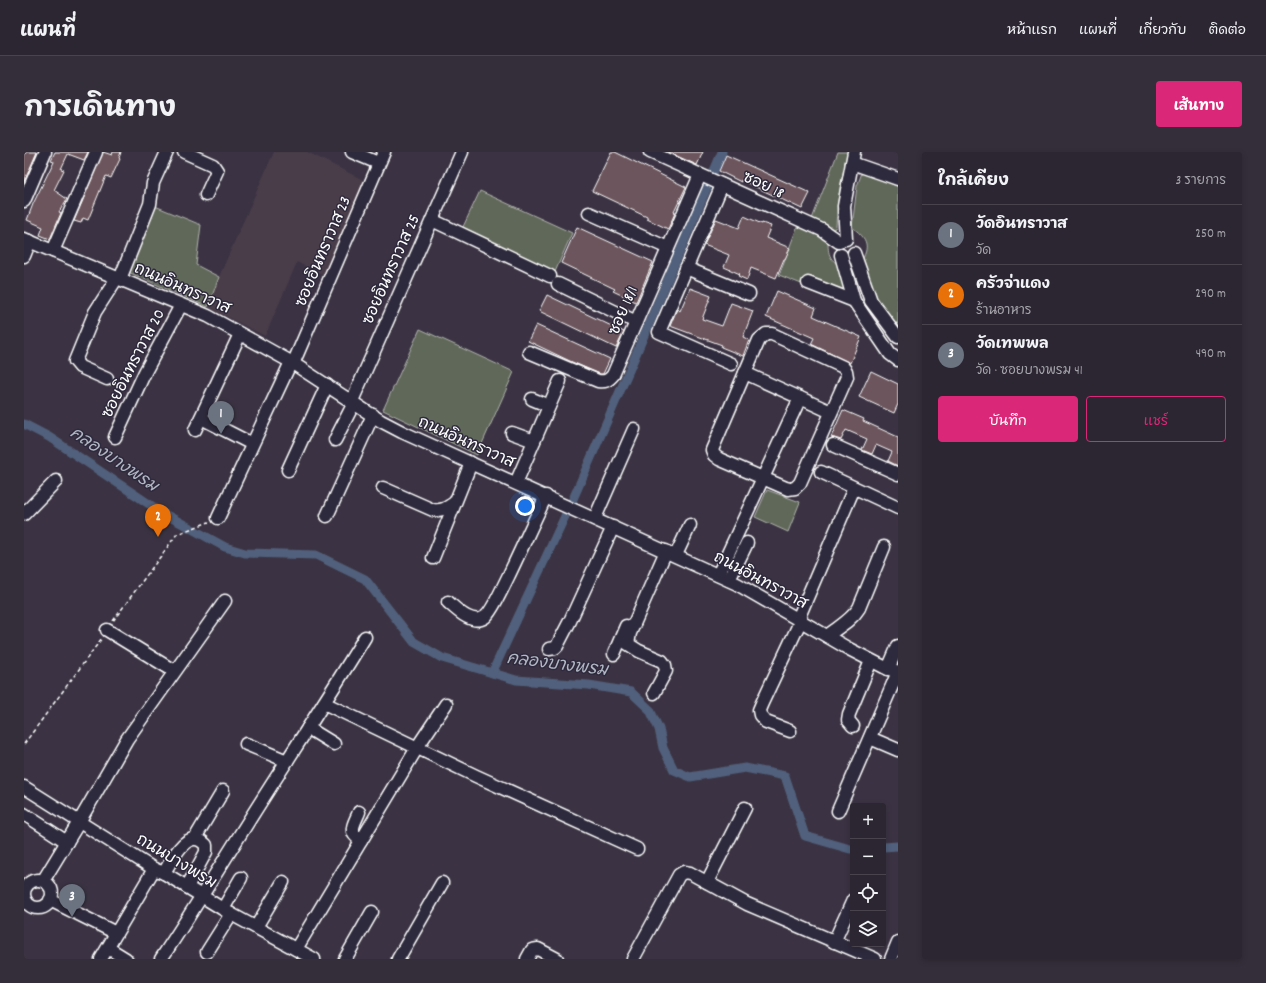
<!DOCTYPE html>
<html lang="th">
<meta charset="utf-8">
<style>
:root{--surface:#2c2632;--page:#342e3a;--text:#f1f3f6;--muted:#a6a5ac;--line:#48434d;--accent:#db2777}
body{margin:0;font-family:Dekko,"Playpen Sans Thai",sans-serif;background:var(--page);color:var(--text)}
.controls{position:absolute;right:12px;bottom:12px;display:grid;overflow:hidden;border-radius:4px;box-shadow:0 2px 6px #0003}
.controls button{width:36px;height:36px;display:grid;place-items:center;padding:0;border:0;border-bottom:1px solid var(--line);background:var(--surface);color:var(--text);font:20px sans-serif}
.you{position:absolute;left:501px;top:354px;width:14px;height:14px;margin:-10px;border:3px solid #fff;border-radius:50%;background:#1a73e8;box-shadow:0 0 0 6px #1a73e833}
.badge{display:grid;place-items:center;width:26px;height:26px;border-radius:50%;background:var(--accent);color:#fff;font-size:13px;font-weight:700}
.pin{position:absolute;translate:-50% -33px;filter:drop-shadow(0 1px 2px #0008)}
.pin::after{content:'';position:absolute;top:21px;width:14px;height:12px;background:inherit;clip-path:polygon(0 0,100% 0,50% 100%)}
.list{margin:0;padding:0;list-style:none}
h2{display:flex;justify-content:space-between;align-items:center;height:52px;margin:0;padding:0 16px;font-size:17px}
h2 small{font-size:13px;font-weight:400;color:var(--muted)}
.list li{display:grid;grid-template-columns:26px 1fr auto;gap:12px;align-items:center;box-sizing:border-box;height:60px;padding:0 16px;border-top:1px solid var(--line)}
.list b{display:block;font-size:15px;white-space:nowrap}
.list p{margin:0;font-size:13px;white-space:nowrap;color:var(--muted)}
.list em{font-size:13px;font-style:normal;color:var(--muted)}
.actions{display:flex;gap:8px;padding:12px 16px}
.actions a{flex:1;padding:9px 0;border:1px solid var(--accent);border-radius:4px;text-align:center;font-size:14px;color:var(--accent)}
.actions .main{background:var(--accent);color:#fff}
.icon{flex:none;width:22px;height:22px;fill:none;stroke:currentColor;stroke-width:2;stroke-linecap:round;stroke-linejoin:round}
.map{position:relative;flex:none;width:874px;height:807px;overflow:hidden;border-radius:4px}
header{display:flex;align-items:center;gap:24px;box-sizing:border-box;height:56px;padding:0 20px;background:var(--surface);border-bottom:1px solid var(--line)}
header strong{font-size:19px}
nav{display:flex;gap:22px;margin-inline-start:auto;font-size:14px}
.intro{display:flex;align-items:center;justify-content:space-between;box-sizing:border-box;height:96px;padding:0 24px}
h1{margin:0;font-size:28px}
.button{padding:10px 18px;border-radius:4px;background:var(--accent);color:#fff;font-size:14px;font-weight:700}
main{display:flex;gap:24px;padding:0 24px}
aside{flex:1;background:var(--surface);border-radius:4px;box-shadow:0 2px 6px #0003}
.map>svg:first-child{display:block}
</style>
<header>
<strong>แผนที่</strong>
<nav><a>หน้าแรก</a><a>แผนที่</a><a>เกี่ยวกับ</a><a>ติดต่อ</a></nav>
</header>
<div class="intro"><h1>การเดินทาง</h1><a class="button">เส้นทาง</a></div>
<main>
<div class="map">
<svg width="874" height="807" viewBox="0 0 874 807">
<rect width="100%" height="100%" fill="#3b3343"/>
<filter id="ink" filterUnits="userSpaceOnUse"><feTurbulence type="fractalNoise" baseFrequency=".025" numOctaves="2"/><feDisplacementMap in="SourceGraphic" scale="8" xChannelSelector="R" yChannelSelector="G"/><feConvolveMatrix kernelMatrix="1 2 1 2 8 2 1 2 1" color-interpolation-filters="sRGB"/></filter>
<g filter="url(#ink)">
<!-- built -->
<polygon fill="#4a3d4a" points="250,0 283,0 341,29 302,125 273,110 241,184 184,155 195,125"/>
<!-- green -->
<g fill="#61685a" stroke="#b0b4ac">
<path d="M814 0H825C817 24 813 49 812 74L811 76 809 77 788 67Z"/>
<path d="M839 18 874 35V177L860 162 844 130 838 108C847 92 841 85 828 75L833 34Z"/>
<polygon points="456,39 548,81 531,120 438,77"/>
<polygon points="131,54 177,73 172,113 195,125 184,155 104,120"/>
<path d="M774 73C781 76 796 80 801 84 808 91 798 103 816 114L822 138 819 141 780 133 755 123Z"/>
<polygon points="396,177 490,220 453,303 359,258"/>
<polygon points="743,338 776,350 764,380 731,365"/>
</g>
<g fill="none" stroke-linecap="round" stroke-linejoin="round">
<!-- canal -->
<g stroke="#51607b" stroke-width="9">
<polyline points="0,272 25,285 137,360 201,395 221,401 292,403 341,427 390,490 418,506 492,528 565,533 607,540 626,558 635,577 639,596 650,618 666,625 721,616 761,624 781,684 826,697 829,697"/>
<polyline points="468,521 549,347 607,214 698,0"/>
<polyline points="859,695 874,694"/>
</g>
</g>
<!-- building -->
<g fill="#6c555c" stroke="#fff">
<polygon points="2,0 13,0 0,30 0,4"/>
<polygon points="31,0 64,0 60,8 44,2 37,17 40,18 30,38 43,47 35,60 37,61 26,87 16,83 19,75 3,68 9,52 30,9 27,8"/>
<polygon points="79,0 88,3 89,0 97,0 95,6 96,7 87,26 82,24 64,68 59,66 57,71 50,69"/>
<polygon points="587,0 591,0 662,35 650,60 651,61 644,77 623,67 623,65 568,39"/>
<polygon points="644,0 679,0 673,13"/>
<polygon points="702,3 786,41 778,57 717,28 717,30 695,19"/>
<polygon points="720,64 738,72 738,71 747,74 742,86 766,96 761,107 760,107 752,126 727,116 723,128 714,124 716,122 700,115 705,103 680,93 692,67 715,76"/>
<polygon points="553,75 629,110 612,150 589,139 591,137 537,111"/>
<polygon points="666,136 687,144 678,167 698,174 707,151 729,159 719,185 725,188 719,204 697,195 698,193 646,174 653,157 656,159"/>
<polygon points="753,139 792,156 789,164 837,185 826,211 787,192 790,186 742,165"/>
<polygon points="523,143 600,180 592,196 515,159"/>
<polygon points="512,173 586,207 579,222 576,222 548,210 504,189"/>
<polygon points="847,219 874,232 874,252 870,261 835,245"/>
<polygon points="819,258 840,267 839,269 874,285 874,314 864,309 868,300 852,293 848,302 838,298 843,287 822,278 817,288 807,285"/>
</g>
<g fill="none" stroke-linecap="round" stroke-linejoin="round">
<defs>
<g id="minor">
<polyline points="160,0 189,13 193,19 182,43"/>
<polyline points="328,0 354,11"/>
<polyline points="626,0 798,78 815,90"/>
<polyline points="828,11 874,27"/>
<polyline points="698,33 635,180 707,212"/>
<polyline points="0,49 21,0"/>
<polyline points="565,61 644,96"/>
<polyline points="408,68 526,124"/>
<polyline points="0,87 184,164 267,210 357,269 378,280 713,432 825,497 860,515 874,520"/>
<polyline points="822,87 820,54 830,0"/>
<polyline points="29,99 72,0"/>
<polyline points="830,101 847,149 874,185"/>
<polyline points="817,103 830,149 866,202 874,208"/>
<polyline points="0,104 6,89"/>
<polyline points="662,116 725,142"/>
<polyline points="96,127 126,52 129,31 143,0"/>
<polyline points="784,131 830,149"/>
<polyline points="534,132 612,170"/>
<polygon points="742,182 748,182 819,215 822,219 823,225 776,331 771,336 764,337 695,307 690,303 688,298 735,188"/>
<path d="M505 200 574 229C581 230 584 229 589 223L676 23"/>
<polyline points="269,212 360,0"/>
<polyline points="721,221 807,260"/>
<polyline points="83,227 56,215 51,209 71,160 93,126"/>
<polyline points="508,247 525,254"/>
<polyline points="328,249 438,0"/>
<polyline points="177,266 228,292"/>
<polyline points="171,278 216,182"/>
<polyline points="488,281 510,289"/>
<polyline points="91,285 121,220 157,153"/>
<polyline points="311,288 330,251"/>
<polyline points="809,293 874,322"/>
<polyline points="264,318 303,233"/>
<polyline points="797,320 874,356"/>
<polyline points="492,331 536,229"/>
<path d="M359 336 409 358C418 359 423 356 430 351"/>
<polyline points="0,362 32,329"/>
<polyline points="303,364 349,263"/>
<polyline points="194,366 267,210"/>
<polyline points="571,366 610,277"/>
<polyline points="652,403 666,373"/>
<polyline points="409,406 447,311"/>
<polyline points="694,423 776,246"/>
<polyline points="705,428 723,391"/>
<path d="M424 450C432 457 448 474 461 465 468 460 479 435 484 425 497 398 509 371 522 344"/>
<polyline points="774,467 830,336"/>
<polyline points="83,478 150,519"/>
<path d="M803 484C814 475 827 469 835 456L860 395"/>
<polyline points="525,497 531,496 533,494 546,469 589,375"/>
<polyline points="590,502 602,474"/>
<polyline points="864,517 874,494"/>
<polyline points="630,541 642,519 641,513 638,509 615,499 604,492 606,481 642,399"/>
<polyline points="300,551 452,624 613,697"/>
<polyline points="829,574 824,568 825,562 847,509"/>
<polyline points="284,576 310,592"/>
<polyline points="766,579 742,570 736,563 735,558 738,551 777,468"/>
<polyline points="846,586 874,598"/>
<polyline points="222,592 263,609"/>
<polyline points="0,635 130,717 140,721 207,762 290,807"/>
<polyline points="814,659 874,520"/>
<path d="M335 660C333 666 326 676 330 682 331 684 335 687 337 689"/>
<polyline points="0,662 43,690"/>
<polyline points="171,686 199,639"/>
<path d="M140 721C146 711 158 686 171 687 176 687 179 690 182 693V700L163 735"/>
<circle cx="14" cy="742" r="14"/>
<polyline points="19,729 55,670 103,587 201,449"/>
<polyline points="683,730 721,656"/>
<polyline points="26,748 92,781"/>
<polyline points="199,757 217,726"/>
<polyline points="232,775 259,730"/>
<polyline points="810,790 829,748"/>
<polyline points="272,797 396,591 422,552"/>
<polyline points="89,799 102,807"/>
<polyline points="183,800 207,762"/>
<polyline points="77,807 130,717"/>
<path d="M137 807C171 756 203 703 236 651 271 596 307 541 341 485"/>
<polyline points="321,807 348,760"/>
<polyline points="374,807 418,731"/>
<polyline points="503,807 508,798 514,797 533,807"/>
<polyline points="609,807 655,723 660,720 666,721 723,752 851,807"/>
<polyline points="867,807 874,790"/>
</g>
</defs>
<!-- minor casing -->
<use href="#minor" stroke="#fff" stroke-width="15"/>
<!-- path -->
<g stroke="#fff" stroke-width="1.5" stroke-dasharray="4 3" stroke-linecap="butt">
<polyline points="89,469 153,382 185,370"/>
<polyline points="0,592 78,486"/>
</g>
<!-- minor -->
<use href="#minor" stroke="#2f2a3d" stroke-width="12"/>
</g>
</g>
<g text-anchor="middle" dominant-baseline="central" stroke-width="3" stroke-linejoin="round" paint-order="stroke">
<!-- street labels -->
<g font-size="16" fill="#fff" stroke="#2f2a3d">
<text transform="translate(739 34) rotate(25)">ซอย 18</text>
<text transform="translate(300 100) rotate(-67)">ซอยอินทราวาส 23</text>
<text transform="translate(368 118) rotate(-66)">ซอยอินทราวาส 25</text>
<text transform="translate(158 137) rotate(24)">ถนนอินทราวาส</text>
<text transform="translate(600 159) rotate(-67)">ซอย 18/1</text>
<text transform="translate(110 212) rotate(-63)">ซอยอินทราวาส 20</text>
<text transform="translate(442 291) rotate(24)">ถนนอินทราวาส</text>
<text transform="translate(736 429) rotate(28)">ถนนอินทราวาส</text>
<text transform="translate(152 710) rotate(31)">ถนนบางพรม</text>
</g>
<!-- water labels -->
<g font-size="17" font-style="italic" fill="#b1b7c4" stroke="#2f2a3d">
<text transform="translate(89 309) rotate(34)">คลองบางพรม</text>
<text transform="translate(533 514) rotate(7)">คลองบางพรม</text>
</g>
</g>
</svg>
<div class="controls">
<button>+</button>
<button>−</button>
<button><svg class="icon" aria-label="locate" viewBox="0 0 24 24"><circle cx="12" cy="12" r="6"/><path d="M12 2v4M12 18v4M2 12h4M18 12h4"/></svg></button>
<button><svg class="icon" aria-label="layers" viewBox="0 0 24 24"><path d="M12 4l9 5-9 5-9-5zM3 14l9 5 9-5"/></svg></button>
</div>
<div class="you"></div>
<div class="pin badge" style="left:197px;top:282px;background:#6b7280">1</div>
<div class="pin badge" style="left:134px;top:385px;background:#e8710a">2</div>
<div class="pin badge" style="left:48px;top:765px;background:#6b7280">3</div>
</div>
<aside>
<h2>ใกล้เคียง<small>3 รายการ</small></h2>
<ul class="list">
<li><span class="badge" style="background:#6b7280">1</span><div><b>วัดอินทราวาส</b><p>วัด</p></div><em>250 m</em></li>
<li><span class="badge" style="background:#e8710a">2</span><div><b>ครัวจ่าแดง</b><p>ร้านอาหาร</p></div><em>290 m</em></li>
<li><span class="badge" style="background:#6b7280">3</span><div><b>วัดเทพพล</b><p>วัด · ซอยบางพรม 41</p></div><em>490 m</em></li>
</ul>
<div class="actions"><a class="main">บันทึก</a><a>แชร์</a></div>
</aside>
</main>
